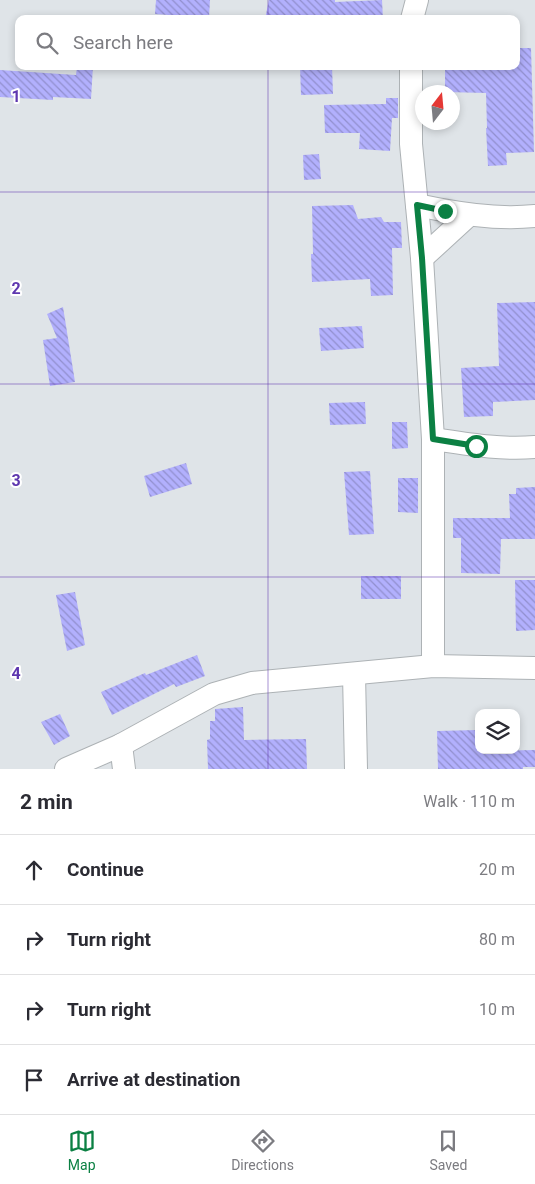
<!DOCTYPE html>
<meta charset="utf-8">
<style>
:root{--surface:#fff;--page:#f2f2f3;--text:#2b2b33;--muted:#7c7c81;--line:#e1e1e2;--accent:#0b8043}
body{margin:0;font-family:Roboto,sans-serif;background:var(--page);color:var(--text)}
.controls{position:absolute;right:15px;bottom:15px;display:grid;overflow:hidden;border-radius:10px;box-shadow:0 2px 8px #0003}
.controls button{width:45px;height:45px;display:grid;place-items:center;padding:0;border:0;border-bottom:1px solid var(--line);background:var(--surface);color:var(--text);font:25px sans-serif}
.compass{position:absolute;left:415px;top:85px;width:45px;height:45px;border-radius:50%;background:var(--surface);box-shadow:0 2px 8px #0003;rotate:16deg}
.stop{position:absolute;width:15px;height:15px;margin:-11px;border:4px solid #0b8043;border-radius:50%;background:#fff}
.stop.end{background:#0b8043;border-color:#fff;box-shadow:0 1px 5px #0008}
.list{margin:0;padding:0;list-style:none}
h2{display:flex;justify-content:space-between;align-items:center;height:65px;margin:0;padding:0 20px;font-size:21px}
h2 small{font-size:16px;font-weight:400;color:var(--muted)}
.list li{display:grid;grid-template-columns:32px 1fr auto;gap:15px;align-items:center;box-sizing:border-box;height:70px;padding:0 20px;border-top:1px solid var(--line)}
.list b{display:block;font-size:19px;white-space:nowrap}
.list em{font-size:16px;font-style:normal;color:var(--muted)}
.icon{flex:none;width:28px;height:28px;fill:none;stroke:currentColor;stroke-width:2;stroke-linecap:round;stroke-linejoin:round}
.map{position:relative;flex:none;width:535px;height:769px;overflow:hidden}
.search{position:absolute;background:var(--surface);box-shadow:0 2px 8px #0003;left:15px;right:15px;top:15px;height:55px;display:flex;align-items:center;gap:12px;box-sizing:border-box;padding:0 18px;border-radius:10px;color:var(--muted);font-size:19px}
.sheet{height:345px;background:var(--surface)}
nav{display:flex;justify-content:space-around;align-items:center;box-sizing:border-box;height:70px;border-top:1px solid var(--line);background:var(--surface);font-size:14px;color:var(--muted)}
nav a{display:grid;justify-items:center;gap:2px}
nav .on{color:var(--accent)}
.map>svg:first-child{display:block}
</style>
<div class="map">
<svg width="535" height="769" viewBox="0 0 535 769">
<defs>
<pattern id="building-back-hatch" width="6" height="6" patternUnits="userSpaceOnUse" patternTransform="scale(1.25)"><rect width="6" height="6" fill="#b2b0fd"/><path d="M-1 5l2 2M0 0l6 6M5-1l2 2" fill="none" stroke="#918fcd"/></pattern>
</defs>
<rect width="100%" height="100%" fill="#dfe4e8"/>
<!-- building -->
<g fill="url(#building-back-hatch)">
<polygon points="156,0 210,0 209,18 155,14"/>
<polygon points="269,0 335,0 335,2 382,0 383,19 265,19"/>
<polygon points="516,48 531,48 534,152 506,153 507,165 488,166 486,128 487,128 486,93 445,92 445,66 516,66"/>
<polygon points="77,66 93,66 91,99 53,97 53,100 0,97 0,70 76,75"/>
<polygon points="300,66 332,66 333,94 301,95"/>
<polygon points="386,98 398,98 398,118 392,118 390,151 359,149 360,133 325,133 324,105 386,104"/>
<polygon points="319,154 321,179 304,180 303,155"/>
<polygon points="353,205 358,219 381,217 384,222 401,222 402,248 392,248 393,295 371,296 370,279 312,282 311,254 313,254 312,206"/>
<polygon points="535,302 535,400 493,402 493,416 464,417 461,368 499,366 497,303"/>
<polygon points="63,307 75,382 50,386 43,340 57,338 47,314"/>
<polygon points="362,326 364,348 321,351 319,328"/>
<polygon points="365,402 366,424 330,425 329,403"/>
<polygon points="392,422 407,422 408,448 392,449"/>
<polygon points="186,463 192,484 150,497 144,476"/>
<polygon points="370,471 374,534 349,535 344,472"/>
<polygon points="398,478 418,478 418,513 398,512"/>
<polygon points="535,487 535,539 501,539 500,574 461,573 461,538 453,538 453,518 510,518 509,494 516,494 516,488"/>
<rect x="361" y="576" width="40" height="23"/>
<polygon points="515,580 535,580 535,630 516,631"/>
<polygon points="75,592 85,645 67,651 56,595"/>
<polygon points="197,655 205,676 176,687 174,684 112,715 101,692 145,673 146,675"/>
<polygon points="243,707 244,740 306,739 307,769 208,769 207,740 210,739 210,721 215,721 215,709"/>
<polygon points="60,714 70,736 54,745 41,722"/>
<polygon points="477,730 477,751 535,750 535,767 523,767 523,769 438,769 437,731"/>
</g>
<g fill="none" stroke-linecap="round" stroke-linejoin="round">
<defs>
<g id="minor">
<polyline points="412,19 417,0"/>
<polyline points="411,66 411,144 422,258 433,439 433,666"/>
<path d="M417 205C455 213 495 220 535 216"/>
<polyline points="422,258 469,215"/>
<path d="M433 439C467 444 500 450 535 447"/>
<polyline points="354,674 356,769"/>
<polyline points="121,745 124,769"/>
<polyline points="66,769 121,745 214,694 252,683 433,666 535,668"/>
</g>
</defs>
<!-- minor casing -->
<use href="#minor" stroke="#adb2b5" stroke-width="24"/>
<!-- minor -->
<use href="#minor" stroke="#fff" stroke-width="22"/>
</g>
<g fill="none" stroke-linecap="round" stroke-linejoin="round">
<!-- route -->
<polyline stroke="#0b8043" stroke-width="6" points="445,211 417,205 422,258 433,439 476,446"/>
</g>
<!-- grid -->
<path fill="none" stroke="#5e37af" stroke-width="1" stroke-opacity="0.55" d="M268 0V19M268 66V769M0 192H535M0 384H535M0 577H535"/>
<g font-size="16" text-anchor="middle" font-weight="bold" fill="#5e37af" stroke="#fff" stroke-width="4" stroke-linejoin="round" paint-order="stroke">
<text x="16" y="102">1</text>
<text x="16" y="294">2</text>
<text x="16" y="486">3</text>
<text x="16" y="679">4</text>
</g>
</svg>
<div class="controls">
<button><svg class="icon" aria-label="layers" viewBox="0 0 24 24"><path d="M12 4l9 5-9 5-9-5zM3 14l9 5 9-5"/></svg></button>
</div>
<svg class="compass" viewBox="-18 -18 36 36"><path d="M0-13l5 13h-10z" fill="#e53935"/><path d="M0 13l5-13h-10z" fill="#7c7c81"/></svg>
<div class="stop" style="left:476px;top:446px"></div>
<div class="stop end" style="left:445px;top:211px"></div>
<div class="search"><svg class="icon" aria-label="search" viewBox="0 0 24 24"><circle cx="10" cy="10" r="6"/><path d="M15 15l6 6"/></svg>Search here</div>
</div>
<section class="sheet">
<h2>2 min<small>Walk · 110 m</small></h2>
<ul class="list">
<li><svg class="icon" aria-label="ahead" viewBox="0 0 24 24"><path d="M12 20V5M6 11l6-6 6 6"/></svg><div><b>Continue</b></div><em>20 m</em></li>
<li><svg class="icon" aria-label="right" viewBox="0 0 24 24"><path d="M7 20v-9h11M14 6l5 5-5 5"/></svg><div><b>Turn right</b></div><em>80 m</em></li>
<li><svg class="icon" aria-label="right" viewBox="0 0 24 24"><path d="M7 20v-9h11M14 6l5 5-5 5"/></svg><div><b>Turn right</b></div><em>10 m</em></li>
<li><svg class="icon" aria-label="arrive" viewBox="0 0 24 24"><path d="M6 21V4h12l-3 4 3 4H6"/></svg><div><b>Arrive at destination</b></div></li>
</ul>
</section>
<nav>
<a class="on"><svg class="icon" aria-label="map" viewBox="0 0 24 24"><path d="M3 6l6-2 6 2 6-2v14l-6 2-6-2-6 2zM9 4v14M15 6v14"/></svg>Map</a>
<a><svg class="icon" aria-label="directions" viewBox="0 0 24 24"><path d="M12 3l9 9-9 9-9-9zM9 14v-3h6M13 9l2 2-2 2"/></svg>Directions</a>
<a><svg class="icon" aria-label="saved" viewBox="0 0 24 24"><path d="M7 4h10v16l-5-4-5 4z"/></svg>Saved</a>
</nav>
